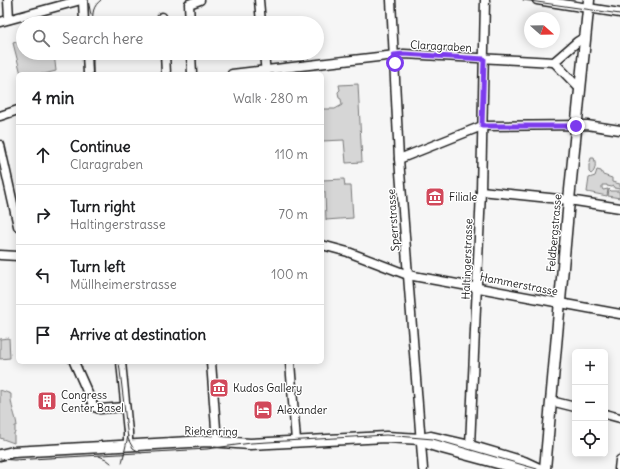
<!DOCTYPE html>
<meta charset="utf-8">
<style>
:root{--surface:#fff;--page:#f6f6f6;--text:#202124;--muted:#757577;--line:#e0e0e0}
body{margin:0;font-family:Delius,sans-serif;background:var(--page);color:var(--text)}
.controls{position:absolute;right:12px;bottom:12px;display:grid;overflow:hidden;border-radius:6px;box-shadow:0 2px 10px #0003}
.controls button{width:36px;height:36px;display:grid;place-items:center;padding:0;border:0;border-bottom:1px solid var(--line);background:var(--surface);color:var(--text);font:20px sans-serif}
.compass{position:absolute;left:524px;top:12px;width:36px;height:36px;border-radius:50%;background:var(--surface);box-shadow:0 2px 10px #0003;rotate:110deg}
.stop{position:absolute;width:12px;height:12px;margin:-9px;border:3px solid #7c3aed;border-radius:50%;background:#fff}
.stop.end{background:#7c3aed;border-color:#fff;box-shadow:0 1px 4px #0008}
.list{margin:0;padding:0;list-style:none}
h2{display:flex;justify-content:space-between;align-items:center;height:52px;margin:0;padding:0 16px;font-size:17px}
h2 small{font-size:13px;font-weight:400;color:var(--muted)}
.list li{display:grid;grid-template-columns:26px 1fr auto;gap:12px;align-items:center;box-sizing:border-box;height:60px;padding:0 16px;border-top:1px solid var(--line)}
.list b{display:block;font-size:15px;white-space:nowrap}
.list p{margin:0;font-size:13px;white-space:nowrap;color:var(--muted)}
.list em{font-size:13px;font-style:normal;color:var(--muted)}
.icon{flex:none;width:22px;height:22px;fill:none;stroke:currentColor;stroke-width:2;stroke-linecap:round;stroke-linejoin:round}
.map{position:relative;flex:none;width:620px;height:469px;overflow:hidden}
.search{position:absolute;background:var(--surface);box-shadow:0 2px 10px #0003;left:16px;top:16px;width:308px;height:44px;display:flex;align-items:center;gap:10px;box-sizing:border-box;padding:0 14px;border-radius:22px;color:var(--muted);font-size:15px}
.panel{position:absolute;background:var(--surface);box-shadow:0 2px 10px #0003;left:16px;top:72px;width:308px;height:292px;border-radius:6px}
.map>svg:first-child{display:block}
</style>
<div class="map">
<svg width="620" height="469" viewBox="0 0 620 469">
<rect width="100%" height="100%" fill="#f6f6f6"/>
<filter id="ink" filterUnits="userSpaceOnUse"><feTurbulence type="fractalNoise" baseFrequency=".025" numOctaves="2"/><feDisplacementMap in="SourceGraphic" scale="8" xChannelSelector="R" yChannelSelector="G"/><feConvolveMatrix kernelMatrix="1 2 1 2 8 2 1 2 1" color-interpolation-filters="sRGB"/></filter>
<g filter="url(#ink)">
<!-- green -->
<g fill="#d6d6d6" stroke="#797979">
<polygon points="23,40 23,53 54,53 56,71 44,74 21,74 13,43"/>
<polygon points="358,84 362,162 346,163 344,140 322,141 322,109 335,109 342,105 341,99 339,98 338,92 340,90 339,85"/>
<path d="M591 158H594C596 163 596 171 591 174L589 172V165Z"/>
<polygon points="597,170 601,171 603,175 612,178 612,182 620,184 620,189 614,188 614,186 612,187 607,186 607,185 602,185 602,188 603,190 608,189 607,196 587,192 589,178 595,176"/>
<polygon points="344,179 345,186 351,186 353,218 326,220 325,192 322,192 322,180"/>
<polygon points="609,189 611,191 619,191 620,198 608,196"/>
<polygon points="9,338 10,358 0,359 0,339"/>
<path d="M0 390 11 394C10 406 16 415 17 426H15V433H14V443L0 438Z"/>
</g>
<g fill="none" stroke-linecap="round" stroke-linejoin="round">
<defs>
<g id="minor">
<polyline points="8,0 9,19"/>
<polyline points="83,0 84,23"/>
<polyline points="259,0 261,23"/>
<polyline points="391,0 399,159 423,469"/>
<polyline points="537,0 620,13"/>
<polyline points="162,17 162,23"/>
<polyline points="0,22 81,0"/>
<polyline points="190,23 189,4 200,0"/>
<polyline points="87,53 88,74"/>
<polyline points="165,53 166,74"/>
<polyline points="191,53 192,74"/>
<polyline points="264,53 266,74"/>
<polyline points="554,62 580,89"/>
<polyline points="232,74 404,54 554,62 577,42 585,37"/>
<polyline points="0,116 18,110"/>
<polyline points="0,145 18,226"/>
<polyline points="399,159 482,126 587,125 620,130"/>
<polyline points="481,191 569,200 620,208"/>
<polyline points="322,245 348,252 408,275 620,314"/>
<polyline points="0,255 18,256"/>
<polyline points="74,362 94,407 100,409 125,407"/>
<polyline points="121,362 128,432 128,446"/>
<polyline points="211,362 217,442"/>
<polyline points="290,362 296,441"/>
<polyline points="551,401 575,407"/>
<polyline points="605,414 620,418"/>
<polyline points="470,446 481,191 485,0"/>
<polyline points="619,469 620,460"/>
</g>
<g id="major">
<polyline points="421,439 429,444 442,448 520,469"/>
<polyline points="0,455 13,452 208,441 250,444 386,437 421,439 431,437 470,446 524,462 539,469"/>
<polyline points="545,469 569,200 589,0"/>
</g>
</defs>
<!-- minor casing -->
<use href="#minor" stroke="#1c1c1c" stroke-width="11"/>
<!-- major casing -->
<use href="#major" stroke="#1c1c1c" stroke-width="13"/>
<!-- minor -->
<use href="#minor" stroke="#fff" stroke-width="8"/>
<!-- major -->
<use href="#major" stroke="#fff" stroke-width="10"/>
<!-- tram -->
<g stroke="#1c1c1c" stroke-width="1">
<polyline points="88,0 91,15"/>
<polyline points="523,0 620,14"/>
<path d="M93 23C92 13 93 6 101 0"/>
<polyline points="93,53 93,74"/>
<polyline points="119,362 128,439 133,448 141,453"/>
<polyline points="99,456 106,459 111,463"/>
<polyline points="0,459 14,460 207,449 251,443 386,435 433,439 537,469"/>
<polyline points="122,463 128,436"/>
</g>
</g>
</g>
<g fill="none" stroke-linecap="round" stroke-linejoin="round" filter="url(#ink)">
<!-- route -->
<polyline stroke="#7c3aed" stroke-width="5" points="395,63 394,55 404,54 484,59 482,126 576,126"/>
</g>
<!-- icons -->
<defs>
<symbol id="museum-square" viewBox="-11 -11 22 22"><rect x="-9" y="-9" width="18" height="18" rx="4" fill="#d1495b" stroke="#fff"/><path d="M0-6L6-3V-2H-6V-3ZM-5-1h2V3h-2ZM-1-1h2V3h-2ZM3-1h2V3H3ZM-6 4H6V6H-6Z" fill="#fff"/></symbol>
<symbol id="building-square" viewBox="-11 -11 22 22"><rect x="-9" y="-9" width="18" height="18" rx="4" fill="#d1495b" stroke="#fff"/><path d="M-4-6H4V6H1V3H-1V6H-4ZM-2.5-4.3h1.7v1.8h-1.7ZM.8-4.3h1.7v1.8H.8ZM-2.5-1h1.7V.8h-1.7ZM.8-1h1.7V.8H.8Z" fill="#fff"/></symbol>
<symbol id="hotel-square" viewBox="-11 -11 22 22"><rect x="-9" y="-9" width="18" height="18" rx="4" fill="#d1495b" stroke="#fff"/><path d="M-6-4.5h1.5V1H6V5H4.5V3h-9V5H-6ZM-4 0a1.8 1.8 0 1 1 3.6 0ZM.5 0V-2.5h3Q6-2.5 6 0Z" fill="#fff"/></symbol>
</defs>
<g fill-rule="evenodd">
<use href="#museum-square" x="424" y="186" width="22" height="22"/>
<use href="#museum-square" x="208" y="377" width="22" height="22"/>
<use href="#building-square" x="36" y="390" width="22" height="22"/>
<use href="#hotel-square" x="252" y="399" width="22" height="22"/>
</g>
<g text-anchor="middle" dominant-baseline="central" stroke-width="3" stroke-linejoin="round" paint-order="stroke">
<!-- street labels -->
<g font-size="11" fill="#1c1c1c" stroke="#fff">
<text transform="translate(441 46) rotate(3)">Claragraben</text>
<text transform="translate(393 220) rotate(-94)">Sperrstrasse</text>
<text transform="translate(554 233) rotate(-85)">Feldbergstrasse</text>
<text transform="translate(467 259) rotate(-88)">Haltingerstrasse</text>
<text transform="translate(519 284) rotate(11)">Hammerstrasse</text>
<text transform="translate(211 431) rotate(1)">Riehenring</text>
</g>
<!-- poi labels -->
<g font-size="11" fill="#1c1c1c" stroke="#fff" text-anchor="start">
<text x="449" y="197">Filiale</text>
<text x="233" y="388">Kudos Gallery</text>
<text x="61" y="395">Congress<tspan x="61" dy="13">Center Basel</tspan></text>
<text x="277" y="410">Alexander</text>
</g>
</g>
</svg>
<div class="controls">
<button>+</button>
<button>−</button>
<button><svg class="icon" aria-label="locate" viewBox="0 0 24 24"><circle cx="12" cy="12" r="6"/><path d="M12 2v4M12 18v4M2 12h4M18 12h4"/></svg></button>
</div>
<svg class="compass" viewBox="-18 -18 36 36"><path d="M0-13l5 13h-10z" fill="#e53935"/><path d="M0 13l5-13h-10z" fill="#757577"/></svg>
<div class="stop" style="left:395px;top:63px"></div>
<div class="stop end" style="left:576px;top:126px"></div>
<div class="search"><svg class="icon" aria-label="search" viewBox="0 0 24 24"><circle cx="10" cy="10" r="6"/><path d="M15 15l6 6"/></svg>Search here</div>
<section class="panel">
<h2>4 min<small>Walk · 280 m</small></h2>
<ul class="list">
<li><svg class="icon" aria-label="ahead" viewBox="0 0 24 24"><path d="M12 20V5M6 11l6-6 6 6"/></svg><div><b>Continue</b><p>Claragraben</p></div><em>110 m</em></li>
<li><svg class="icon" aria-label="right" viewBox="0 0 24 24"><path d="M7 20v-9h11M14 6l5 5-5 5"/></svg><div><b>Turn right</b><p>Haltingerstrasse</p></div><em>70 m</em></li>
<li><svg class="icon" aria-label="left" viewBox="0 0 24 24"><path d="M17 20v-9H6M10 6l-5 5 5 5"/></svg><div><b>Turn left</b><p>Müllheimerstrasse</p></div><em>100 m</em></li>
<li><svg class="icon" aria-label="arrive" viewBox="0 0 24 24"><path d="M6 21V4h12l-3 4 3 4H6"/></svg><div><b>Arrive at destination</b></div></li>
</ul>
</section>
</div>
